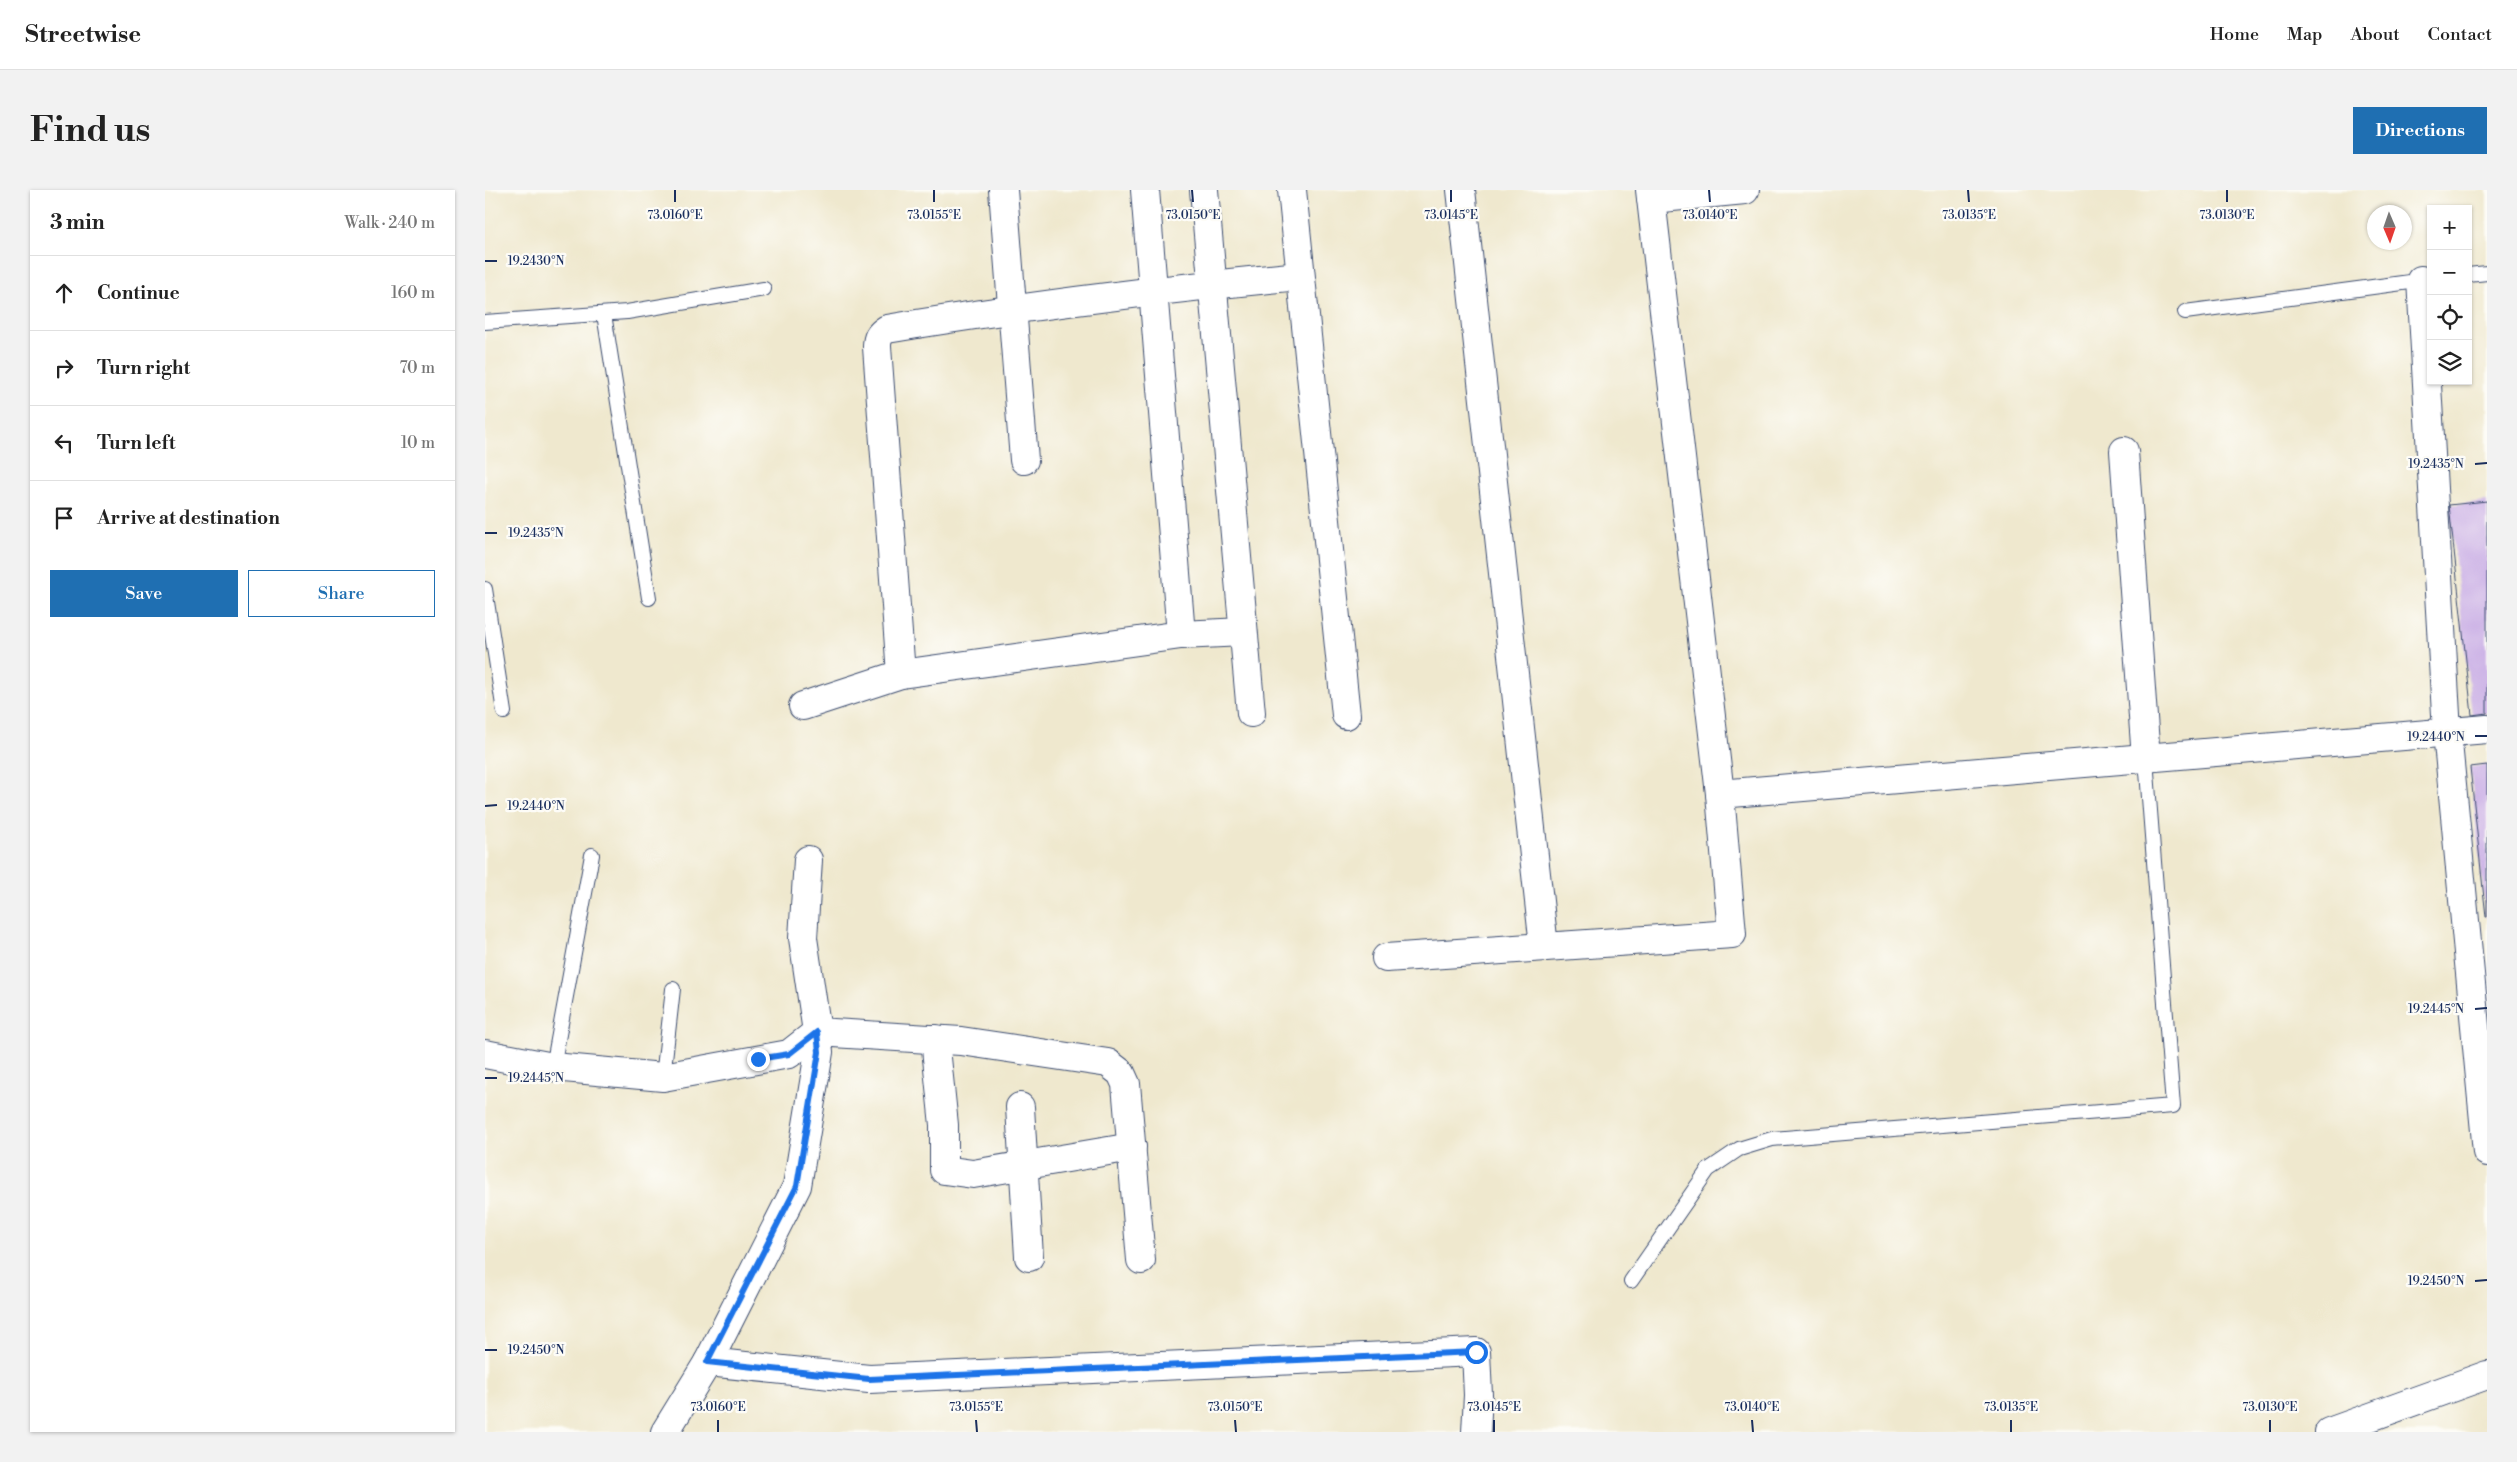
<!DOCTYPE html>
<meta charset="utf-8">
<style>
:root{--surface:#fff;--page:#f2f2f2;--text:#222;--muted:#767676;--line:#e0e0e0;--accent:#1f6fb2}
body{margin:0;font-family:"Libre Bodoni",serif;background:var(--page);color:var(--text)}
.controls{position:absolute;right:15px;top:15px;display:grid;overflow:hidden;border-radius:0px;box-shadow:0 1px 4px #0004}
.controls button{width:45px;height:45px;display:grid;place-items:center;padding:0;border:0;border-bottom:1px solid var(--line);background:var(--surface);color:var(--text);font:25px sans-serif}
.compass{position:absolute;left:1882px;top:15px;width:45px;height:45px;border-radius:50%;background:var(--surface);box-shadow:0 1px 4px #0004;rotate:178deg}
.stop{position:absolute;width:15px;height:15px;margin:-11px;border:4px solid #1a73e8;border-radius:50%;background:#fff}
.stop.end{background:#1a73e8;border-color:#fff;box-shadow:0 1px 5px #0008}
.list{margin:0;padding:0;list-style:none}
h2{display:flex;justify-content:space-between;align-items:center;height:65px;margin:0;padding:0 20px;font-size:21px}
h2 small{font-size:16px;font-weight:400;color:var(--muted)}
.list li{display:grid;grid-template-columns:32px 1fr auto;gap:15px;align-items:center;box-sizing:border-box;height:75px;padding:0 20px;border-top:1px solid var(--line)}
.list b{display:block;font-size:19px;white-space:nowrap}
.list em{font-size:16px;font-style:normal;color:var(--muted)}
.actions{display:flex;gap:10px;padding:15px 20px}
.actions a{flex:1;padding:11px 0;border:1px solid var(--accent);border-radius:0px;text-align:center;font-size:18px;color:var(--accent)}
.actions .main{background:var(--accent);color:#fff}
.icon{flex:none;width:28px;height:28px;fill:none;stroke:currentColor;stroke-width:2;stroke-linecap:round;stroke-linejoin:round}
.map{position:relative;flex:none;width:2002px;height:1242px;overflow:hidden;border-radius:0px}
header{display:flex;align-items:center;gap:30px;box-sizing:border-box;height:70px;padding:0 25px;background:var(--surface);border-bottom:1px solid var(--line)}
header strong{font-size:24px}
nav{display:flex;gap:28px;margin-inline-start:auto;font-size:18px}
.intro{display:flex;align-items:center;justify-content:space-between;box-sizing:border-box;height:120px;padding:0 30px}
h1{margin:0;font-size:35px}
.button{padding:12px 22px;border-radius:0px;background:var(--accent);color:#fff;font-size:18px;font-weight:700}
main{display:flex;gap:30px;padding:0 30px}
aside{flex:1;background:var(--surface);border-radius:0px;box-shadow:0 1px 4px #0004}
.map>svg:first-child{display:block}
</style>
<header>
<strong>Streetwise</strong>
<nav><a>Home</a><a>Map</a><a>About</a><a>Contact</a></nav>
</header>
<div class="intro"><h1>Find us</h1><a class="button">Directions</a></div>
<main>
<aside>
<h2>3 min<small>Walk · 240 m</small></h2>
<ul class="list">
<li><svg class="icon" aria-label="ahead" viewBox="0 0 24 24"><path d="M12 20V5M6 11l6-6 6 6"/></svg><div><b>Continue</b></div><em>160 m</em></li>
<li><svg class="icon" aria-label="right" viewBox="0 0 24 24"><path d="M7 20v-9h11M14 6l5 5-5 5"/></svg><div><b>Turn right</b></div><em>70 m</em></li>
<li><svg class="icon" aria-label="left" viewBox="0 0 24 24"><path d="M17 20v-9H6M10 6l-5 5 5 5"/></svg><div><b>Turn left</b></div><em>10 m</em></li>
<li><svg class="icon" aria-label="arrive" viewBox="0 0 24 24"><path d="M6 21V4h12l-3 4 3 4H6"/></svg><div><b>Arrive at destination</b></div></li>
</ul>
<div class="actions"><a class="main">Save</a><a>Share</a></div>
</aside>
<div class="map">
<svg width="2002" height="1242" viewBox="0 0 2002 1242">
<rect width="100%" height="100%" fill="#fdfcf7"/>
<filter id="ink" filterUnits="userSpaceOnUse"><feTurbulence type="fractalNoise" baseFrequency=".02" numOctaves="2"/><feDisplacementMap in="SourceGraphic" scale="10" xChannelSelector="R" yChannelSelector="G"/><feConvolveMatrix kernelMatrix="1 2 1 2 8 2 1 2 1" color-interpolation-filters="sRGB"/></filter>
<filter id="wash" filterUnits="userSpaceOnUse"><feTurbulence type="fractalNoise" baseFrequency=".0096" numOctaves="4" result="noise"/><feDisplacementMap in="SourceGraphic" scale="20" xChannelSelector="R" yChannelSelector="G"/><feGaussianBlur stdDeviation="1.12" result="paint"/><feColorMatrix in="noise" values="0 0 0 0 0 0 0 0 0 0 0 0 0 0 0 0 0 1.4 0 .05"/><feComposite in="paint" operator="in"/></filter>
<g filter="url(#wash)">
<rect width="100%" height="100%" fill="#efe8ce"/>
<g id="blocks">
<!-- building -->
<g fill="#c9ade5">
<polygon points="2002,311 2002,523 1987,525 1964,315"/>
<polygon points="2002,575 2002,727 2001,727 1985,577"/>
</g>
</g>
</g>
<g filter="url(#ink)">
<use href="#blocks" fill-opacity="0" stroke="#3b4b6f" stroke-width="1"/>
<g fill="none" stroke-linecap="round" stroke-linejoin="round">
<defs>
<g id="lane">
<polyline points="1983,85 2002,83"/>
<polyline points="1700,122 1940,90"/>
<polyline points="119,124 164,408"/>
<polyline points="0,132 142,122 279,99"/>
<polyline points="0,399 19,522"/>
<polyline points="68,877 107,665"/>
<polyline points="178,887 188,799"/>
<polyline points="1146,1091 1223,980 1254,959 1287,949 1688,916 1661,569"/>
</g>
<g id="street">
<polyline points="518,0 539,270"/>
<polyline points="719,0 766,523"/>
<polyline points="807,0 861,525"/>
<polyline points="976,0 1059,757"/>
<polyline points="1165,0 1235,604 2002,539"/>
<polyline points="1166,9 1260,0"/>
<polyline points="1936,90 1962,542 2002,962"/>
<polyline points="1639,261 1661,569"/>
<polyline points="696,445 758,442"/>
<path d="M416 484 392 157C392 148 394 144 402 139 539 116 676 99 815 86"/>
<polyline points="318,516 416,484 696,445 660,0"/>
<polyline points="323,670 318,748 332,842 476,851 623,873 636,883 641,894 656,1070"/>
<polyline points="901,768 1247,744 1235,604"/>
<polyline points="450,849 459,935 459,980 488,984 647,957"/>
<polyline points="0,864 68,877 178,887 304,864 332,842 334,862 312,996 223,1172 180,1242"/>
<polyline points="535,917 544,1067"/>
<polyline points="223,1172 384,1189 991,1162 993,1205 991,1242"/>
<polyline points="1844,1242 2002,1185"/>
</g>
</defs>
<!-- lane casing -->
<use href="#lane" stroke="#3b4b6f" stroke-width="16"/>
<!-- street casing -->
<use href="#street" stroke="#3b4b6f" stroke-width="30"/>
<!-- lane -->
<use href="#lane" stroke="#fff" stroke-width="14"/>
<!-- street -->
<use href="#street" stroke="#fff" stroke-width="28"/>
</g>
</g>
<g fill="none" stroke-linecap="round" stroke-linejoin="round" filter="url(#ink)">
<!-- route -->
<polyline stroke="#1a73e8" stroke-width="6" points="273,869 304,864 332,842 334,862 312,996 222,1172 384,1189 991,1162"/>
</g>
<!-- ticks -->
<path fill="none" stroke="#1b2f5e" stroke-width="2" d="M190 0V12M449 0V12M707 0 708 12M966 0V12M1224 0 1225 12M1483 0 1484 12M1742 0V12M0 71H12M1990 274 2002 273M0 343H12M1990 546H2002M0 616 12 615M1990 819 2002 818M0 888H12M1990 1091 2002 1090M0 1160H12M233 1230V1242M491 1230 492 1242M750 1230 751 1242M1009 1230V1242M1267 1230 1268 1242M1526 1230V1242M1785 1230V1242"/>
<g font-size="12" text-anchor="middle" fill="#1b2f5e" stroke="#fdfcf7" stroke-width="4.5" stroke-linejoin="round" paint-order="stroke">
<text x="190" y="29">73.0160°E</text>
<text x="449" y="29">73.0155°E</text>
<text x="708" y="29">73.0150°E</text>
<text x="966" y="29">73.0145°E</text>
<text x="1225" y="29">73.0140°E</text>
<text x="1484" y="29">73.0135°E</text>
<text x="1742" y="29">73.0130°E</text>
<text x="51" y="75">19.2430°N</text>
<text x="1951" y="278">19.2435°N</text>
<text x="51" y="347">19.2435°N</text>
<text x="1951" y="551">19.2440°N</text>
<text x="51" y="620">19.2440°N</text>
<text x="1951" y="823">19.2445°N</text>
<text x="51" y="892">19.2445°N</text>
<text x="1951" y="1095">19.2450°N</text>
<text x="51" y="1164">19.2450°N</text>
<text x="233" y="1221">73.0160°E</text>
<text x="491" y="1221">73.0155°E</text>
<text x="750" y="1221">73.0150°E</text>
<text x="1009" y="1221">73.0145°E</text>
<text x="1267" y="1221">73.0140°E</text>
<text x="1526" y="1221">73.0135°E</text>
<text x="1785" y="1221">73.0130°E</text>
</g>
</svg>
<div class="controls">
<button>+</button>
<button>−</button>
<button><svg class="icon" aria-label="locate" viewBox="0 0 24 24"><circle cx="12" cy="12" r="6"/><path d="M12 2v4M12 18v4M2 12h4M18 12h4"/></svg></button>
<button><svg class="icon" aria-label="layers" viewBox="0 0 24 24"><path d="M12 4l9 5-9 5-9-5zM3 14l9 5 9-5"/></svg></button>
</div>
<svg class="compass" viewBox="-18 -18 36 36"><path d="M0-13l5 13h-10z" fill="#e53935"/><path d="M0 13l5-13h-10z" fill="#767676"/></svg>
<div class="stop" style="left:991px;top:1162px"></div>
<div class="stop end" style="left:273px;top:869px"></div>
</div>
</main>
